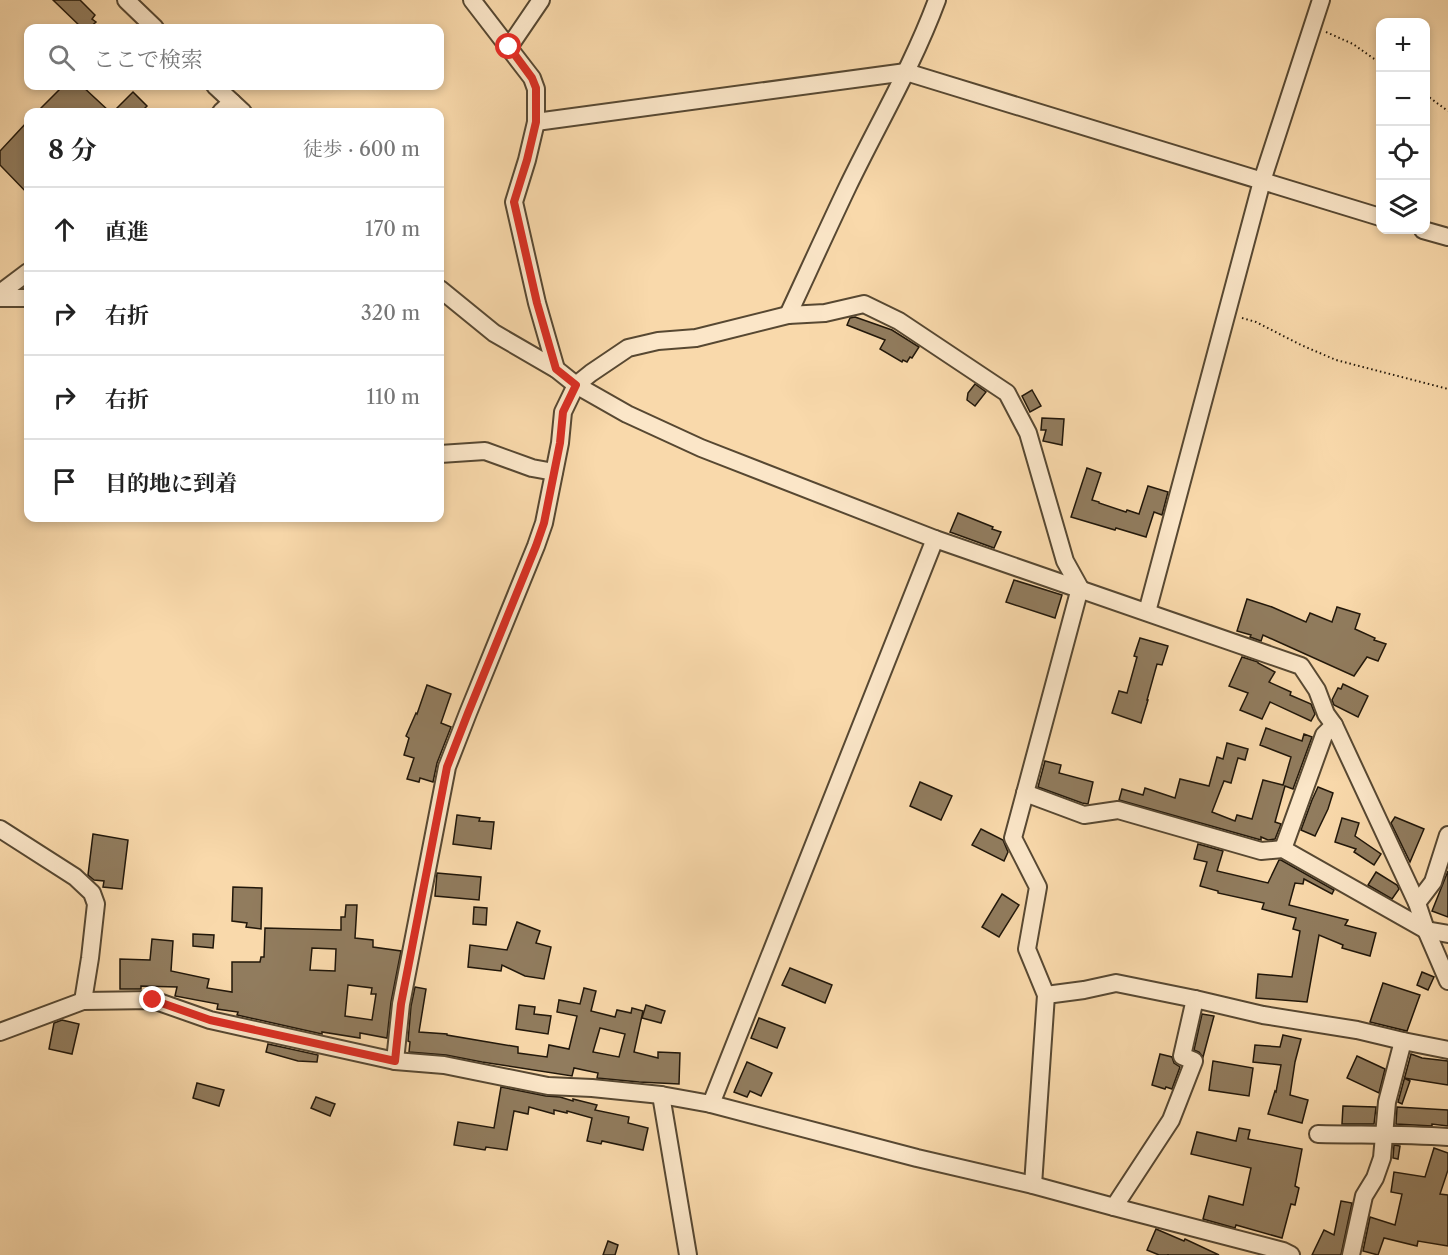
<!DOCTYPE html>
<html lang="ja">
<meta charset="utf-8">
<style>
:root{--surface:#fff;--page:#f6f6f6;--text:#222;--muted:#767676;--line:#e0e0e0}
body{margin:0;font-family:"Libre Caslon Text","Noto Serif JP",serif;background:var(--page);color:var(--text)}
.controls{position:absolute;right:18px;top:18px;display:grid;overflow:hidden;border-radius:12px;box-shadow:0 3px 9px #0003}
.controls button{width:54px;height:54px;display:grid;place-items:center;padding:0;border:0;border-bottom:2px solid var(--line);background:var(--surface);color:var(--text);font:30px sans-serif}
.stop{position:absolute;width:18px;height:18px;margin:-14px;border:4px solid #d93025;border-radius:50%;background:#fff}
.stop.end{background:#d93025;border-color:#fff;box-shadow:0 2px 6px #0008}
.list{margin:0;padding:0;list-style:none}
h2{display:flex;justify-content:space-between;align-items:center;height:78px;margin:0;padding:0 24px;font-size:26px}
h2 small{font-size:20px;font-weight:400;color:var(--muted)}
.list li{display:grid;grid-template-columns:39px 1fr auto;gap:18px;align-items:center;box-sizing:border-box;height:84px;padding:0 24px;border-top:2px solid var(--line)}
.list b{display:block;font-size:22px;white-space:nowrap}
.list em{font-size:20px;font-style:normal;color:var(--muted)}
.icon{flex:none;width:33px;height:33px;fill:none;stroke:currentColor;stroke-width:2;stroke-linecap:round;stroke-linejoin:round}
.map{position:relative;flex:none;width:1448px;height:1255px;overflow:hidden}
.search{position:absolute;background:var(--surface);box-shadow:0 3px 9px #0003;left:24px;top:24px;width:420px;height:66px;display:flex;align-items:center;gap:15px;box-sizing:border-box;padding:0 21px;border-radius:12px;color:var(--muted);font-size:22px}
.panel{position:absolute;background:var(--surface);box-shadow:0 3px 9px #0003;left:24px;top:108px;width:420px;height:414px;border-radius:12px}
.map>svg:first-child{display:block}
</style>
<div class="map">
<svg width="1448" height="1255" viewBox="0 0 1448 1255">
<rect width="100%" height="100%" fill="#f9d9ab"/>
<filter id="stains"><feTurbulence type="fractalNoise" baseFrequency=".00333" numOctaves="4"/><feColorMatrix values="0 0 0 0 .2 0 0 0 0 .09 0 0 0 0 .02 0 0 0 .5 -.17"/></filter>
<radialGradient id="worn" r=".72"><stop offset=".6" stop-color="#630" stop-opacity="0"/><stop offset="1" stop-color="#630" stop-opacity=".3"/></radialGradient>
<!-- building -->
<g fill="#917c5e" stroke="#21170a" stroke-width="1.5" fill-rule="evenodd">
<polygon points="53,0 80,0 95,15 92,19 96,22 89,28 82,28"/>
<polygon points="63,86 82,86 110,112 37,112"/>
<polygon points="133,92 147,106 141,112 113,112"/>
<polygon points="28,121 28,194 0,165 0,151"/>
<polygon points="855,317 892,330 919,347 912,358 910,357 907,362 903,360 902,362 880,349 885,340 847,325 850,318"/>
<polygon points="975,384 986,392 975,406 967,400 968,393"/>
<polygon points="1032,390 1041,406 1030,412 1022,396"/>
<polygon points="1042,418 1064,419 1062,445 1043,441 1046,430 1041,430"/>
<polygon points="1087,468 1101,473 1092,500 1099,502 1099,503 1126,512 1127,510 1139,514 1148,486 1168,492 1162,515 1154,512 1146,537 1116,528 1115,530 1071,517"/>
<polygon points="958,513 993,527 992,529 1001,532 994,548 950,532"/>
<polygon points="1014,580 1062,595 1055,618 1006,602"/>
<polygon points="1247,599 1272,607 1306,622 1310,613 1332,622 1337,607 1360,614 1355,629 1375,638 1374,640 1386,644 1378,661 1367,657 1354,676 1263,635 1261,641 1250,637 1251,635 1237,631"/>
<polygon points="1140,638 1168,646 1162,665 1157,664 1147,700 1148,700 1141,723 1112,713 1119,691 1127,693 1137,657 1134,656"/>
<polygon points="1242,657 1258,662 1258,663 1275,672 1269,682 1291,692 1290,695 1311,704 1315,714 1311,721 1270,702 1262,719 1240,710 1248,693 1229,686"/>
<polygon points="1343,684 1368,696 1358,717 1334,705 1332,700 1338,688 1341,689"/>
<polygon points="427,685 451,694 441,723 451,727 437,763 433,782 420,778 419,782 407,779 414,758 404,755 409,738 406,736 416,713 417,714"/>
<polygon points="1266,728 1302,741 1304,734 1312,737 1293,789 1285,786 1275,822 1281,824 1275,839 1268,840 1261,837 1261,840 1119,800 1122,789 1143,795 1145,788 1175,798 1180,779 1209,786 1217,757 1223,759 1227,743 1248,749 1245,760 1238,758 1231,783 1224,781 1212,812 1235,821 1237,815 1252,819 1263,780 1283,785 1291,757 1260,745"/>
<polygon points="1045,761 1061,765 1059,773 1093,782 1088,804 1082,803 1038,787"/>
<polygon points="920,782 952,796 941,820 910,806"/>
<polygon points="1318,787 1333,793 1328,809 1315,836 1301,830 1312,800"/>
<polygon points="457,815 480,818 479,821 494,822 491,849 453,844"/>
<polygon points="1395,817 1424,829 1410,862 1391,823"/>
<polygon points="1342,818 1359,823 1355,836 1381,854 1374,865 1354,852 1356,849 1335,842"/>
<polygon points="981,829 1003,840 1008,852 1004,861 972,845"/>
<polygon points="93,834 128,840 122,889 103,887 104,881 94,880 88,875"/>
<polygon points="1198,844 1223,851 1217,871 1268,883 1279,860 1281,860 1334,890 1332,894 1304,879 1303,884 1295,883 1289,905 1348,920 1345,925 1376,933 1370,956 1342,948 1343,945 1319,935 1307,1002 1256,998 1258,974 1292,977 1300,931 1293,929 1296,918 1262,909 1264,903 1218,893 1218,891 1200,886 1207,862 1194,859"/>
<polygon points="1448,871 1448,917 1432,911"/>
<polygon points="1376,872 1397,885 1399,889 1392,899 1368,885"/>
<polygon points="437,873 481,877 479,900 435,896"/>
<polygon points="233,887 262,888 261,929 246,927 247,923 232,921"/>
<polygon points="1002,894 1019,905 999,937 982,927"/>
<path d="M346 905H357L355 938 373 940V947L401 951 391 1002 387 1038 360 1033V1038L322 1032V1034L237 1015 238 1012 217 1009 218 1004 175 996 177 987 141 986V989H120V959L150 960 152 939 173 941 171 971 209 979 207 988 232 992V962H260L261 957H264L265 928 341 930V917H345ZM312 948 336 949 335 971 310 970ZM348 985 372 988 371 994H376L372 1020 345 1016Z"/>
<polygon points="474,907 487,908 486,925 473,924"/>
<polygon points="517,922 540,931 536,943 551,947 544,979 525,976 502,965 501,971 468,967 470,945 507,950"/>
<polygon points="193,934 214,935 213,948 193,946"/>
<polygon points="790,968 832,985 825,1003 782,985"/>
<polygon points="1422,972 1434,977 1428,990 1417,985"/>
<polygon points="1383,983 1420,995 1407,1031 1370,1022"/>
<path d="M415 987 426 989 419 1032 447 1034V1035L518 1047V1053L547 1057 549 1045 569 1049 577 1016 557 1012 559 1000 580 1004 584 988 596 991 591 1011 615 1017 617 1010 631 1013 632 1008 643 1011 634 1052 658 1058V1052L680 1053 679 1084 639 1082 597 1078 598 1073 574 1068 572 1076 482 1062 446 1055 409 1052 410 1042 408 1041 411 1006ZM600 1028 625 1034 619 1057 593 1052Z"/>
<polygon points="519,1005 535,1007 534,1014 551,1016 548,1034 516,1029"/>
<polygon points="646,1005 665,1011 661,1023 642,1018"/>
<polygon points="1202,1014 1214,1016 1203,1057 1199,1052 1194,1050"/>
<polygon points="759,1018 785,1028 777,1048 751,1038"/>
<polygon points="62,1020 79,1024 72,1054 49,1049 54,1023"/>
<polygon points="1283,1035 1301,1039 1295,1062 1290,1095 1308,1100 1302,1123 1268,1114 1275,1091 1276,1092 1281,1065 1253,1062 1255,1045 1280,1047"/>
<polygon points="268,1044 318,1055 317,1062 298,1061 266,1052"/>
<polygon points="1160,1054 1172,1057 1174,1063 1180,1067 1172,1089 1166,1087 1165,1089 1152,1085"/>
<polygon points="1411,1054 1422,1058 1448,1061 1448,1085 1404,1078 1410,1081 1402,1104 1398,1102"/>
<polygon points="1357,1056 1385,1069 1379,1093 1347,1078"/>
<polygon points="1213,1061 1253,1068 1249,1096 1209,1090"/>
<polygon points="747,1062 772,1073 761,1096 750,1091 747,1097 734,1092"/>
<polygon points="197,1083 224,1090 219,1106 193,1098"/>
<polygon points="501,1087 546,1096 560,1097 573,1101 573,1099 597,1105 595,1110 629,1117 628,1123 648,1128 643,1150 602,1141 601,1144 587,1141 592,1118 567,1111 567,1113 554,1110 554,1114 529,1107 528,1114 514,1111 507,1150 486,1147 485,1150 454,1145 458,1122 494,1128"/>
<polygon points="316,1097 335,1104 330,1116 311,1108"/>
<polygon points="1343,1106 1376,1107 1374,1124 1342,1124"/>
<polygon points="1397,1107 1448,1110 1448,1126 1432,1124 1432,1126 1396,1124"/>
<polygon points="1239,1128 1250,1130 1248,1139 1302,1149 1295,1186 1299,1188 1295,1205 1291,1204 1282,1238 1236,1225 1235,1228 1203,1219 1209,1196 1243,1205 1251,1168 1191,1154 1197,1132 1236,1141"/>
<polygon points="1394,1145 1400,1146 1398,1159 1393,1158"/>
<polygon points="1434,1148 1448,1153 1448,1170 1440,1194 1448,1195 1448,1246 1418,1241 1417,1246 1384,1238 1378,1255 1363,1251 1370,1217 1395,1225 1402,1194 1391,1192 1394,1172 1425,1177"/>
<polygon points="1341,1201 1352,1203 1341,1255 1312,1255 1324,1230 1334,1235"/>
<polygon points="1156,1229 1184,1241 1185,1239 1219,1255 1159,1255 1147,1250"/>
<polygon points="608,1241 618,1245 615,1255 603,1255"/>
</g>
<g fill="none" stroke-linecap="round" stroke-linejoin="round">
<defs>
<g id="minor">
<polyline points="126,0 155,28"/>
<polyline points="472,0 532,78 536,89 536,122 527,160 514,202 537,303 556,369"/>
<polyline points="509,47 541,0"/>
<polyline points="215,86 243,112"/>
<polyline points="221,112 232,102"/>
<polyline points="536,122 906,72 1380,217"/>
<polyline points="1423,230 1448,237"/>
<polyline points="440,289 494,333 556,369 576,385 627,414 701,448 935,539 1301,666 1317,690 1326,714 1334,725 1417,903 1426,930 1448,981"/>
<polyline points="0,293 28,272"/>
<polyline points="0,298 28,298"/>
<path d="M788 315C808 272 828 228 848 186 878 124 913 65 937 0"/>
<polyline points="440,454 485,451 532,468 554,472"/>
<polyline points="1147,612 1262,181 1321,0"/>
<polyline points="1025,793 1084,815 1118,810 1261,851 1283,849 1426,930 1448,934"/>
<polyline points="0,829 75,877 92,893 96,904 90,958 83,1001"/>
<polyline points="1283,849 1324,735 1334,725"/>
<polyline points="1417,903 1433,882 1448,835"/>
<polyline points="1046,995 1084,990 1116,983 1195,999 1263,1015 1357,1030 1403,1041 1448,1050"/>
<polyline points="0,1032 83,1001 153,1000 210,1020 395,1061 444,1065 548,1086 592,1088 661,1095 711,1104 917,1158 1033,1185 1114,1207 1283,1251 1291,1255"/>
<polyline points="395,1061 401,1004 447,767 468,713 536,546 544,523 560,443 563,412 576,385 591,373 628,348 658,341 696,338 788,315 825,313 864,304 899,321 1007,393 1028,433 1065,561 1080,588 1013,838 1038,887 1027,949 1046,995 1033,1185"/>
<polyline points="661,1095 688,1255"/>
<polyline points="711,1104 935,539"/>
<path d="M1318 1134C1361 1135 1405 1134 1448 1137"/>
<polyline points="1114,1207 1171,1120 1194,1061 1182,1056 1195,999"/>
<polyline points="1351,1255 1364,1196 1375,1178 1382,1158 1387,1102 1403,1041"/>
</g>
</defs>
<!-- minor casing -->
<use href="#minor" stroke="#574832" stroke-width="20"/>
<!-- path -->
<g stroke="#21170a" stroke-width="2" stroke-dasharray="1.5 3" stroke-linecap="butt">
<polyline points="1326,32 1353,44 1380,63"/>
<polyline points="1426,95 1448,111"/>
<polyline points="1242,318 1256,322 1301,345 1336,360 1448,389"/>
<polyline points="1168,1255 1168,1254"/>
</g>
<!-- minor -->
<use href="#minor" stroke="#fbe6c8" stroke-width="16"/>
</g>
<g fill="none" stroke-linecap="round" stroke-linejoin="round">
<!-- route -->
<polyline stroke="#d93025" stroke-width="8" points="153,1000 210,1020 395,1061 401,1004 447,767 468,713 536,546 544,523 560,443 563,412 576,385 556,369 537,303 514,202 527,160 536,122 536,88 532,78 509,47"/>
</g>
<rect width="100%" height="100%" filter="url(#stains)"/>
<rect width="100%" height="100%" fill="url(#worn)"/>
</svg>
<div class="controls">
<button>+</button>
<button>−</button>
<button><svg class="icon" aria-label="locate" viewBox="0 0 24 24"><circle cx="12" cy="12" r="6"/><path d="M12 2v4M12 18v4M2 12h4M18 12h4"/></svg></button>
<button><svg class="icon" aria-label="layers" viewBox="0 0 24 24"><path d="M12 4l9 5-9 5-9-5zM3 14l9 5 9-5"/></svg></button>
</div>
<div class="stop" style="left:509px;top:47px"></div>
<div class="stop end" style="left:153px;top:1000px"></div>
<div class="search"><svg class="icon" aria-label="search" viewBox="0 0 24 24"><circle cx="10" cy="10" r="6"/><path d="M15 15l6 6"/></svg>ここで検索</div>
<section class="panel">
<h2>8 分<small>徒歩 · 600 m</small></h2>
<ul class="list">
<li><svg class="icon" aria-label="ahead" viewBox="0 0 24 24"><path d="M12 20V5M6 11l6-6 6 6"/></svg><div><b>直進</b></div><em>170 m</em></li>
<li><svg class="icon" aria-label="right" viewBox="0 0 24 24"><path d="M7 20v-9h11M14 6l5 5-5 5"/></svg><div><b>右折</b></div><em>320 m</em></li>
<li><svg class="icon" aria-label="right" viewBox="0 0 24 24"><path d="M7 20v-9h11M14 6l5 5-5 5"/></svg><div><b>右折</b></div><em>110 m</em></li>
<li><svg class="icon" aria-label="arrive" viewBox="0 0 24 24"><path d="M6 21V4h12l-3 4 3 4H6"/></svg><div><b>目的地に到着</b></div></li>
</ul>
</section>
</div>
